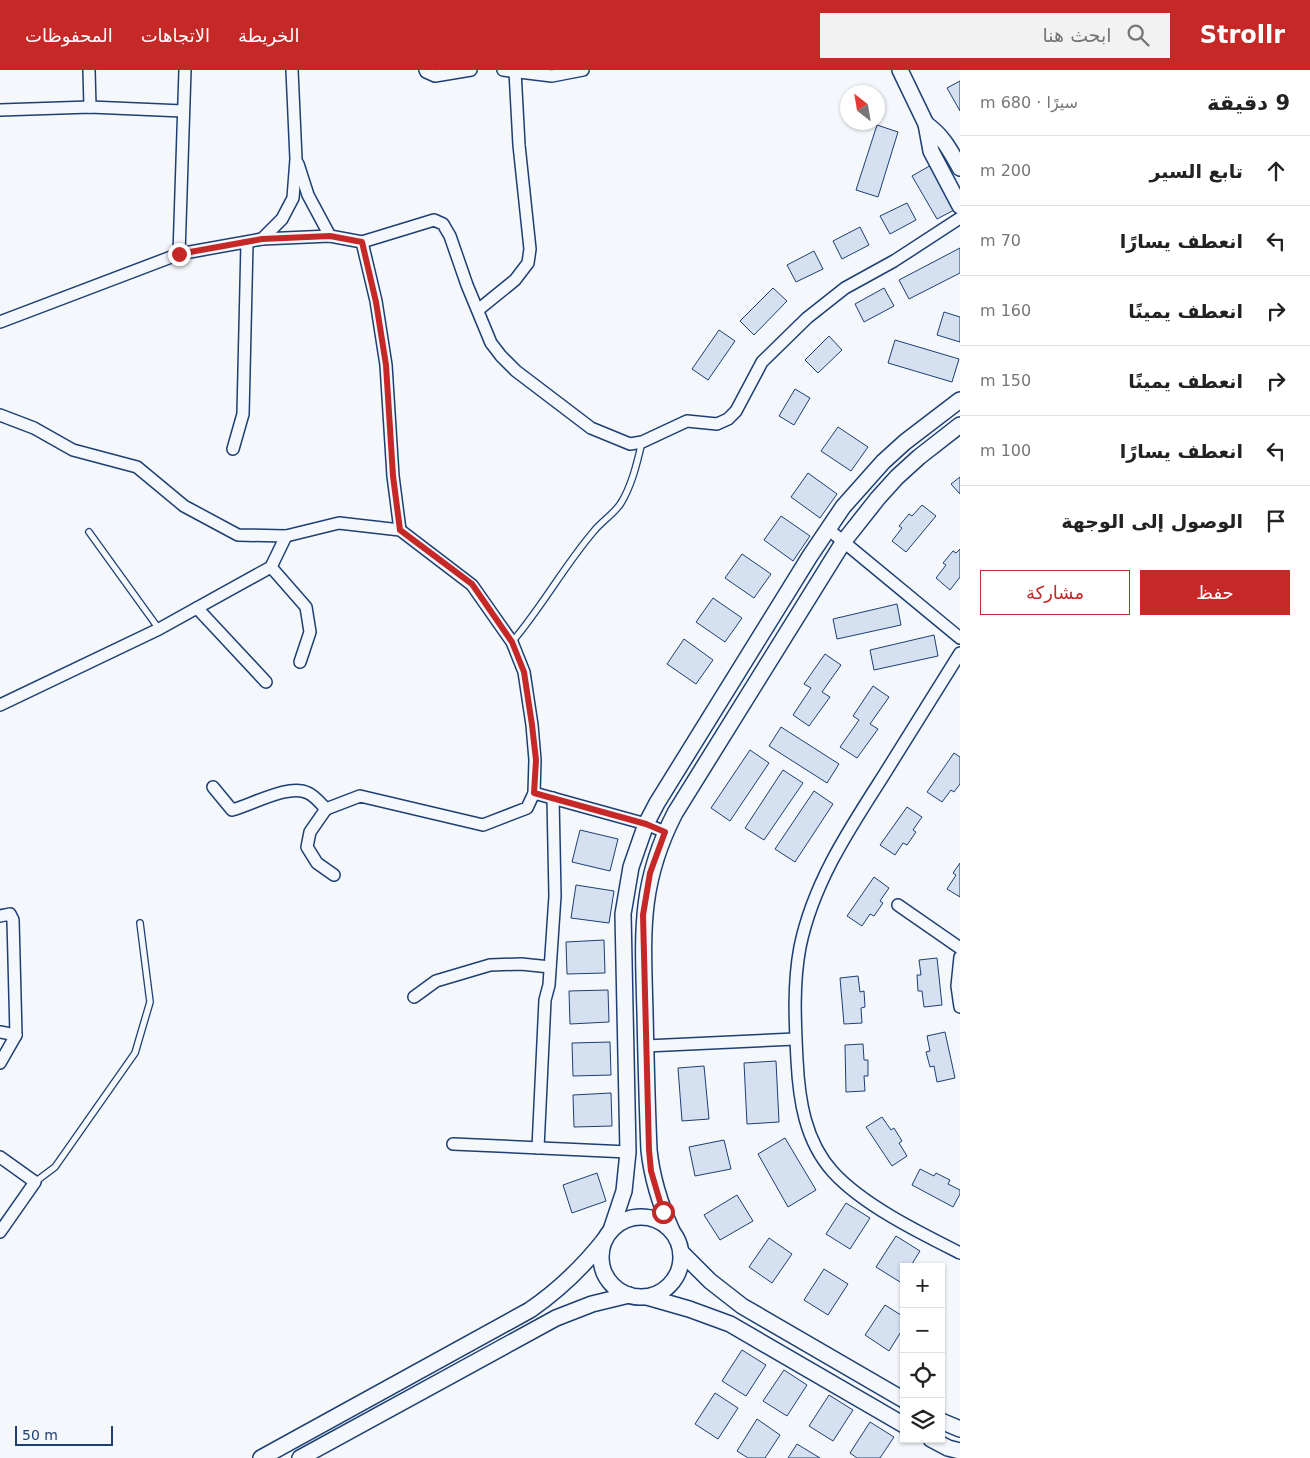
<!DOCTYPE html>
<html lang="ar">
<meta charset="utf-8">
<style>
:root{--surface:#fff;--page:#f2f2f2;--text:#222;--muted:#767676;--line:#e0e0e0;--accent:#c62828}
body{margin:0;font-family:"DejaVu Sans","Noto Naskh Arabic",sans-serif;background:var(--page);color:var(--text);direction:rtl}
.controls{position:absolute;right:15px;bottom:15px;display:grid;overflow:hidden;border-radius:0px;box-shadow:0 1px 4px #0004}
.controls button{width:45px;height:45px;display:grid;place-items:center;padding:0;border:0;border-bottom:1px solid var(--line);background:var(--surface);color:var(--text);font:25px sans-serif}
.compass{position:absolute;left:840px;top:15px;width:45px;height:45px;border-radius:50%;background:var(--surface);box-shadow:0 1px 4px #0004;rotate:329deg}
.scale{position:absolute;left:15px;bottom:12px;width:98px;box-sizing:border-box;padding-left:5px;border:2px solid #1d3f73;border-top:0;font-size:14px;line-height:18px;white-space:nowrap;color:#1d3f73;-webkit-text-stroke:4px #f4f7fb;paint-order:stroke}
.stop{position:absolute;width:15px;height:15px;margin:-11px;border:4px solid #c62828;border-radius:50%;background:#fff}
.stop.end{background:#c62828;border-color:#fff;box-shadow:0 1px 5px #0008}
.list{margin:0;padding:0;list-style:none}
h2{display:flex;justify-content:space-between;align-items:center;height:65px;margin:0;padding:0 20px;font-size:21px}
h2 small{font-size:16px;font-weight:400;color:var(--muted)}
.list li{display:grid;grid-template-columns:32px 1fr auto;gap:15px;align-items:center;box-sizing:border-box;height:70px;padding:0 20px;border-top:1px solid var(--line)}
.list b{display:block;font-size:19px;white-space:nowrap}
.list em{font-size:16px;font-style:normal;color:var(--muted)}
.actions{display:flex;gap:10px;padding:15px 20px}
.actions a{flex:1;padding:11px 0;border:1px solid var(--accent);border-radius:0px;text-align:center;font-size:18px;color:var(--accent)}
.actions .main{background:var(--accent);color:#fff}
.icon{flex:none;width:28px;height:28px;fill:none;stroke:currentColor;stroke-width:2;stroke-linecap:round;stroke-linejoin:round}
.map{position:relative;flex:none;width:960px;height:1388px;overflow:hidden;direction:ltr}
header{display:flex;align-items:center;gap:30px;box-sizing:border-box;height:70px;padding:0 25px;background:var(--accent);color:#fff}
header strong{font-size:24px}
nav{display:flex;gap:28px;margin-inline-start:auto;font-size:18px}
.search{width:350px;height:45px;background:var(--page);display:flex;align-items:center;gap:12px;box-sizing:border-box;padding:0 18px;border-radius:0px;color:var(--muted);font-size:19px}
main{display:flex}
aside{flex:1;background:var(--surface)}
.map>svg:first-child{display:block}
</style>
<header>
<strong>Strollr</strong>
<div class="search"><svg class="icon" aria-label="search" viewBox="0 0 24 24"><circle cx="10" cy="10" r="6"/><path d="M15 15l6 6"/></svg>ابحث هنا</div>
<nav><a>الخريطة</a><a>الاتجاهات</a><a>المحفوظات</a></nav>
</header>
<main>
<aside>
<h2>9 دقيقة<small>سيرًا · 680 m</small></h2>
<ul class="list">
<li><svg class="icon" aria-label="ahead" viewBox="0 0 24 24"><path d="M12 20V5M6 11l6-6 6 6"/></svg><div><b>تابع السير</b></div><em>200 m</em></li>
<li><svg class="icon" aria-label="left" viewBox="0 0 24 24"><path d="M17 20v-9H6M10 6l-5 5 5 5"/></svg><div><b>انعطف يسارًا</b></div><em>70 m</em></li>
<li><svg class="icon" aria-label="right" viewBox="0 0 24 24"><path d="M7 20v-9h11M14 6l5 5-5 5"/></svg><div><b>انعطف يمينًا</b></div><em>160 m</em></li>
<li><svg class="icon" aria-label="right" viewBox="0 0 24 24"><path d="M7 20v-9h11M14 6l5 5-5 5"/></svg><div><b>انعطف يمينًا</b></div><em>150 m</em></li>
<li><svg class="icon" aria-label="left" viewBox="0 0 24 24"><path d="M17 20v-9H6M10 6l-5 5 5 5"/></svg><div><b>انعطف يسارًا</b></div><em>100 m</em></li>
<li><svg class="icon" aria-label="arrive" viewBox="0 0 24 24"><path d="M6 21V4h12l-3 4 3 4H6"/></svg><div><b>الوصول إلى الوجهة</b></div></li>
</ul>
<div class="actions"><a class="main">حفظ</a><a>مشاركة</a></div>
</aside>
<div class="map">
<svg width="960" height="1388" viewBox="0 0 960 1388">
<rect width="100%" height="100%" fill="#f4f7fb"/>
<!-- building -->
<g fill="#d5e0f0" stroke="#1d3f73">
<polygon points="960,11 960,41 947,18"/>
<polygon points="877,55 898,62 878,127 856,120"/>
<polygon points="933,94 958,138 937,149 912,106"/>
<polygon points="907,133 916,150 890,164 880,146"/>
<polygon points="860,157 869,175 842,189 833,171"/>
<polygon points="960,178 960,203 909,229 899,210"/>
<polygon points="814,181 823,199 796,212 787,195"/>
<polygon points="773,218 787,231 754,265 740,251"/>
<polygon points="884,218 894,236 864,252 855,234"/>
<polygon points="944,242 960,247 960,272 937,265"/>
<polygon points="719,260 735,271 708,310 692,299"/>
<polygon points="829,266 842,280 818,303 805,290"/>
<polygon points="895,270 959,289 952,312 888,293"/>
<polygon points="795,319 810,328 794,355 779,346"/>
<polygon points="838,357 868,377 851,401 821,381"/>
<polygon points="808,403 837,424 820,448 791,427"/>
<polygon points="960,407 960,424 951,414"/>
<polygon points="922,435 936,446 906,482 892,471 902,458 899,456 909,444 912,446"/>
<polygon points="781,446 810,466 793,491 764,470"/>
<polygon points="960,479 960,507 950,520 936,508 946,495 943,493 953,481 956,483"/>
<polygon points="742,484 771,504 754,528 725,508"/>
<polygon points="713,528 742,548 725,572 696,552"/>
<polygon points="897,534 901,555 837,569 833,549"/>
<polygon points="934,565 938,586 874,600 870,580"/>
<polygon points="684,569 713,590 696,614 667,594"/>
<polygon points="825,584 841,595 822,622 830,627 809,656 793,645 811,618 804,614"/>
<polygon points="873,616 889,627 870,654 878,659 857,688 840,677 859,650 853,646"/>
<polygon points="781,657 839,694 827,713 769,676"/>
<polygon points="750,680 769,693 730,751 711,738"/>
<polygon points="954,683 960,687 960,714 954,722 951,720 942,732 927,722"/>
<polygon points="783,700 803,713 764,770 745,758"/>
<polygon points="814,721 833,734 795,792 775,779"/>
<polygon points="907,737 922,747 913,760 916,762 907,775 903,773 895,785 880,775"/>
<polygon points="580,760 618,769 610,801 572,792"/>
<polygon points="960,793 960,827 947,819 956,805 953,803"/>
<polygon points="874,807 889,818 880,831 883,833 874,846 870,844 862,856 847,846"/>
<polygon points="576,815 614,821 609,853 571,848"/>
<polygon points="604,870 605,903 567,904 566,872"/>
<polygon points="937,888 942,935 924,937 922,921 918,921 917,905 921,905 919,890"/>
<polygon points="858,906 860,922 864,921 865,937 861,938 862,953 844,954 840,908"/>
<polygon points="608,920 609,952 570,954 569,921"/>
<polygon points="945,962 955,1008 937,1012 934,996 930,997 926,982 930,981 927,966"/>
<polygon points="610,972 611,1005 573,1006 572,973"/>
<polygon points="863,974 864,990 868,990 868,1006 864,1006 865,1021 846,1022 845,975"/>
<polygon points="776,991 779,1052 747,1054 744,993"/>
<polygon points="704,996 709,1049 682,1051 678,998"/>
<polygon points="611,1023 612,1056 574,1057 573,1025"/>
<polygon points="882,1047 891,1060 894,1058 902,1071 899,1073 907,1086 892,1096 866,1057"/>
<polygon points="785,1068 816,1120 788,1137 758,1084"/>
<polygon points="724,1070 731,1099 695,1106 689,1077"/>
<polygon points="920,1099 934,1106 936,1103 950,1110 948,1114 960,1120 960,1124 953,1137 912,1115"/>
<polygon points="597,1103 606,1131 572,1143 563,1115"/>
<polygon points="737,1125 753,1151 720,1170 704,1145"/>
<polygon points="846,1133 870,1148 850,1179 826,1164"/>
<polygon points="896,1166 920,1181 910,1197 904,1197 904,1207 900,1212 876,1197"/>
<polygon points="769,1168 792,1184 772,1213 749,1197"/>
<polygon points="824,1199 848,1214 828,1245 804,1230"/>
<polygon points="885,1235 904,1247 904,1257 889,1281 865,1265"/>
<polygon points="742,1280 766,1295 746,1326 722,1311"/>
<polygon points="784,1300 807,1315 787,1346 763,1331"/>
<polygon points="715,1323 738,1338 718,1369 695,1354"/>
<polygon points="829,1325 853,1340 833,1371 809,1356"/>
<polygon points="757,1349 780,1365 765,1388 748,1388 737,1381"/>
<polygon points="870,1352 894,1367 880,1388 857,1388 850,1383"/>
<polygon points="797,1374 820,1388 788,1388"/>
</g>
<g fill="none" stroke-linecap="round" stroke-linejoin="round">
<defs>
<g id="service">
<polyline points="89,462 159,559"/>
<path d="M512 572C542 537 564 496 594 461 602 451 614 444 621 433 632 415 637 393 642 372"/>
<polyline points="35,1112 55,1097 135,983 150,932 140,853"/>
</g>
<g id="minor">
<polyline points="89,0 90,37"/>
<polyline points="425,0 426,2 435,6 471,0"/>
<polyline points="503,0 552,6 583,0"/>
<polyline points="0,40 90,37 183,41"/>
<polyline points="298,94 308,125 330,166"/>
<polyline points="262,169 282,149 293,128 296,89 292,0"/>
<polyline points="362,172 376,231 386,295 393,406 400,460"/>
<polyline points="179,184 185,0"/>
<polyline points="478,240 515,210 528,193 530,179 519,75 515,1"/>
<polyline points="0,252 179,184 262,169 330,166 362,172 434,150 443,154 450,166 467,215 491,273 501,286 516,301 591,358 630,374 642,372 687,351 717,354 728,349 736,341 762,292 807,248 845,218 894,191 960,148"/>
<path d="M0 345 34 358 73 380 137 397 184 436 238 465 286 466 339 453 400 460 472 515 512 572 524 602 532 655 535 690 534 723 527 738 483 755 360 726 326 739C321 734 315 726 308 723 289 713 252 735 232 740L213 717"/>
<polyline points="233,379 243,344 247,173"/>
<polyline points="828,459 960,568"/>
<polyline points="271,497 306,537 310,562 300,592"/>
<polyline points="197,538 266,612"/>
<path d="M960 583C934 624 908 666 882 708 848 761 813 814 800 877 793 914 795 952 797 990 799 1030 805 1071 833 1102 863 1135 920 1163 960 1183"/>
<polyline points="0,635 159,559 271,497 286,466"/>
<polyline points="534,723 646,754 665,762"/>
<polyline points="326,739 310,762 307,777 317,793 334,805"/>
<polyline points="898,835 960,878"/>
<polyline points="0,846 10,844 13,850 16,965 0,993"/>
<polyline points="960,887 957,916 960,937"/>
<polyline points="414,927 436,911 490,895 521,894 550,897"/>
<polyline points="0,962 16,965"/>
<polyline points="646,976 795,969"/>
<polyline points="453,1074 628,1082"/>
<polyline points="538,1078 545,930 549,915 555,826 553,728"/>
<polyline points="0,1087 35,1112 0,1162"/>
</g>
<g id="tertiary">
<polyline points="900,0 926,54 931,81 960,136"/>
<path d="M926 54C943 66 950 80 960 98"/>
<circle cx="641" cy="1187" r="40"/>
<polyline points="611,1160 624,1121 628,1082 623,844 631,797 646,754 657,733 810,486 843,437 883,392 905,372 960,330"/>
<path d="M672 1161C660 1134 652 1109 649 1080 647 1034 646 989 645 943 643 865 638 815 675 743L844 471 878 428 897 407 919 387 960 355"/>
<polyline points="681,1182 710,1211 742,1236 904,1330"/>
<polyline points="647,1227 689,1239 730,1254 904,1355"/>
<polyline points="941,1351 960,1359"/>
<polyline points="931,1369 948,1378 960,1381"/>
<path d="M261 1388 530 1240C559 1220 583 1197 605 1169"/>
<polyline points="300,1388 556,1248 592,1234 629,1225"/>
</g>
</defs>
<!-- service casing -->
<use href="#service" stroke="#1d3f73" stroke-width="8"/>
<!-- minor casing -->
<use href="#minor" stroke="#1d3f73" stroke-width="14"/>
<!-- tertiary casing -->
<use href="#tertiary" stroke="#1d3f73" stroke-width="18"/>
<!-- service -->
<use href="#service" stroke="#f4f7fb" stroke-width="5.5"/>
<!-- minor -->
<use href="#minor" stroke="#f4f7fb" stroke-width="11"/>
<!-- tertiary -->
<use href="#tertiary" stroke="#f4f7fb" stroke-width="15"/>
</g>
<g fill="none" stroke-linecap="round" stroke-linejoin="round">
<!-- route -->
<polyline stroke="#c62828" stroke-width="6" points="179,184 262,169 330,166 362,172 376,232 386,295 393,406 400,460 472,514 512,572 524,602 532,655 536,690 534,723 646,754 665,762 650,803 643,845 649,1080 651,1101 663,1142"/>
</g>
</svg>
<div class="controls">
<button>+</button>
<button>−</button>
<button><svg class="icon" aria-label="locate" viewBox="0 0 24 24"><circle cx="12" cy="12" r="6"/><path d="M12 2v4M12 18v4M2 12h4M18 12h4"/></svg></button>
<button><svg class="icon" aria-label="layers" viewBox="0 0 24 24"><path d="M12 4l9 5-9 5-9-5zM3 14l9 5 9-5"/></svg></button>
</div>
<svg class="compass" viewBox="-18 -18 36 36"><path d="M0-13l5 13h-10z" fill="#e53935"/><path d="M0 13l5-13h-10z" fill="#767676"/></svg>
<div class="scale">50 m</div>
<div class="stop" style="left:663px;top:1142px"></div>
<div class="stop end" style="left:179px;top:184px"></div>
</div>
</main>
